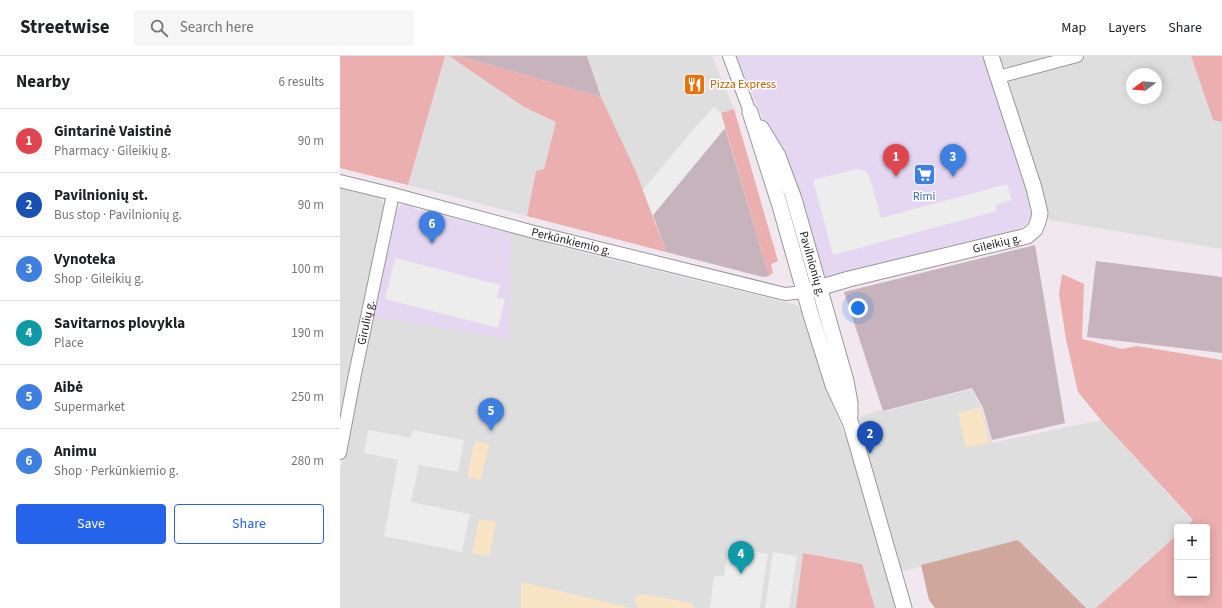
<!DOCTYPE html>
<meta charset="utf-8">
<style>
:root{--surface:#fff;--page:#f6f6f6;--text:#202124;--muted:#757577;--line:#e0e0e0;--accent:#2563eb}
body{margin:0;font-family:"Source Sans 3",sans-serif;background:var(--page);color:var(--text)}
.controls{position:absolute;right:12px;bottom:12px;display:grid;overflow:hidden;border-radius:4px;box-shadow:0 2px 10px #0003}
.controls button{width:36px;height:36px;display:grid;place-items:center;padding:0;border:0;border-bottom:1px solid var(--line);background:var(--surface);color:var(--text);font:20px sans-serif}
.compass{position:absolute;left:786px;top:12px;width:36px;height:36px;border-radius:50%;background:var(--surface);box-shadow:0 2px 10px #0003;rotate:254deg}
.you{position:absolute;left:518px;top:252px;width:14px;height:14px;margin:-10px;border:3px solid #fff;border-radius:50%;background:#1a73e8;box-shadow:0 0 0 6px #1a73e833}
.badge{display:grid;place-items:center;width:26px;height:26px;border-radius:50%;background:var(--accent);color:#fff;font-size:13px;font-weight:700}
.pin{position:absolute;translate:-50% -33px;filter:drop-shadow(0 1px 2px #0008)}
.pin::after{content:'';position:absolute;top:21px;width:14px;height:12px;background:inherit;clip-path:polygon(0 0,100% 0,50% 100%)}
.list{margin:0;padding:0;list-style:none}
h2{display:flex;justify-content:space-between;align-items:center;height:52px;margin:0;padding:0 16px;font-size:17px}
h2 small{font-size:13px;font-weight:400;color:var(--muted)}
.list li{display:grid;grid-template-columns:26px 1fr auto;gap:12px;align-items:center;box-sizing:border-box;height:64px;padding:0 16px;border-top:1px solid var(--line)}
.list b{display:block;font-size:15px;white-space:nowrap}
.list p{margin:0;font-size:13px;white-space:nowrap;color:var(--muted)}
.list em{font-size:13px;font-style:normal;color:var(--muted)}
.actions{display:flex;gap:8px;padding:12px 16px}
.actions a{flex:1;padding:9px 0;border:1px solid var(--accent);border-radius:4px;text-align:center;font-size:14px;color:var(--accent)}
.actions .main{background:var(--accent);color:#fff}
.icon{flex:none;width:22px;height:22px;fill:none;stroke:currentColor;stroke-width:2;stroke-linecap:round;stroke-linejoin:round}
.map{position:relative;flex:none;width:882px;height:552px;overflow:hidden}
header{display:flex;align-items:center;gap:24px;box-sizing:border-box;height:56px;padding:0 20px;background:var(--surface);border-bottom:1px solid var(--line)}
header strong{font-size:19px}
nav{display:flex;gap:22px;margin-inline-start:auto;font-size:14px}
.search{width:280px;height:36px;background:var(--page);display:flex;align-items:center;gap:10px;box-sizing:border-box;padding:0 14px;border-radius:4px;color:var(--muted);font-size:15px}
main{display:flex}
aside{flex:1;background:var(--surface)}
.map>svg:first-child{display:block}
</style>
<header>
<strong>Streetwise</strong>
<div class="search"><svg class="icon" aria-label="search" viewBox="0 0 24 24"><circle cx="10" cy="10" r="6"/><path d="M15 15l6 6"/></svg>Search here</div>
<nav><a>Map</a><a>Layers</a><a>Share</a></nav>
</header>
<main>
<aside>
<h2>Nearby<small>6 results</small></h2>
<ul class="list">
<li><span class="badge" style="background:#e0444e">1</span><div><b>Gintarinė Vaistinė</b><p>Pharmacy · Gileikių g.</p></div><em>90 m</em></li>
<li><span class="badge" style="background:#1a4fb4">2</span><div><b>Pavilnionių st.</b><p>Bus stop · Pavilnionių g.</p></div><em>90 m</em></li>
<li><span class="badge" style="background:#3f7fe0">3</span><div><b>Vynoteka</b><p>Shop · Gileikių g.</p></div><em>100 m</em></li>
<li><span class="badge" style="background:#0f9aa8">4</span><div><b>Savitarnos plovykla</b><p>Place</p></div><em>190 m</em></li>
<li><span class="badge" style="background:#3f7fe0">5</span><div><b>Aibė</b><p>Supermarket</p></div><em>250 m</em></li>
<li><span class="badge" style="background:#3f7fe0">6</span><div><b>Animu</b><p>Shop · Perkūnkiemio g.</p></div><em>280 m</em></li>
</ul>
<div class="actions"><a class="main">Save</a><a>Share</a></div>
</aside>
<div class="map">
<svg width="882" height="552" viewBox="0 0 882 552">
<rect width="100%" height="100%" fill="#f1e7ef"/>
<!-- residential -->
<g fill="#dededf" fill-rule="evenodd">
<polygon points="105,0 109,0 184,51 216,66 204,114 196,115 187,160 68,129"/>
<polygon points="247,0 372,0 394,53 381,57 385,72 313,159 303,134 261,41"/>
<polygon points="658,0 714,0 672,11 665,10 662,8"/>
<path d="M748 0H851L873 64 882 66V193L709 164 668 29 672 22 676 20ZM792 18H816V42H792Z"/>
<polygon points="0,132 16,134 40,142 43,147 44,155 0,364"/>
<polygon points="171,174 202,183 216,190 457,249 462,255 487,336 514,401 558,552 535,552 522,508 463,497 456,552 0,552 0,415 31,260"/>
<polygon points="632,333 642,353 652,387 761,364 853,465 846,471 837,471 837,479 756,552 746,552 678,484 560,516 518,361 541,354 543,356"/>
</g>
<!-- commercial -->
<g fill="#e5d7f1">
<polygon points="395,0 644,0 684,121 693,157 691,163 681,172 671,178 489,223 484,221 455,123 438,88 428,73"/>
<polygon points="68,148 171,174 169,283 31,260 53,159 61,149"/>
</g>
<!-- construction -->
<g fill="#c6b3bc">
<polygon points="119,0 247,0 261,41"/>
<polygon points="385,72 429,220 423,221 326,196 313,159"/>
<polygon points="695,189 725,367 652,384 643,352 632,332 543,355 504,236"/>
<polygon points="756,205 882,221 882,297 747,281"/>
</g>
<!-- grass -->
<g fill="#eaafae">
<polygon points="0,0 105,0 68,129 0,112"/>
<polygon points="109,0 119,0 261,41 296,116 326,196 187,160 196,115 204,113 216,66 184,51"/>
<polygon points="851,0 882,0 882,66 873,64"/>
<polygon points="394,53 438,205 431,208 433,217 429,220 381,57"/>
<polygon points="722,218 744,228 742,283 782,293 797,290 882,304 882,552 756,552 837,479 837,537 867,537 867,471 846,471 853,464 761,364 738,336 726,283 719,238"/>
<polygon points="463,497 522,508 535,552 456,552"/>
</g>
<!-- forest -->
<polygon fill="#d0a79d" points="678,484 746,552 595,552 589,544 581,509"/>
<!-- park -->
<g fill="#f9e4c6">
<polygon points="641,351 649,387 626,392 618,357"/>
<polygon points="135,385 149,388 141,424 127,421"/>
<polygon points="139,463 156,466 149,500 132,497"/>
<polygon points="181,526 292,552 181,552"/>
<path d="M302 538 348 546 352 548 354 552H299C292 547 294 539 302 538Z"/>
</g>
<!-- parking -->
<g fill="#ededed">
<polygon points="374,51 381,57 385,72 313,159 303,134 355,71"/>
<polygon points="517,113 525,115 529,119 541,162 667,128 672,144 655,149 656,155 493,199 473,124"/>
<polygon points="74,149 164,172 163,175 73,152"/>
<polygon points="55,202 160,229 157,241 165,243 158,272 45,243"/>
<polygon points="28,374 71,382 73,374 124,384 118,416 79,409 71,446 130,458 122,496 44,480 58,404 24,397"/>
<polygon points="388,490 404,492 403,498 410,499 411,495 428,498 420,552 370,552 374,520 384,520"/>
<polygon points="433,496 457,500 449,552 425,552"/>
</g>
<g fill="none" stroke-linecap="round" stroke-linejoin="round">
<defs>
<g id="minor">
<polyline points="389,0 410,56"/>
<polyline points="658,21 737,0"/>
<path id="s1" d="M0 125 53 138 194 176 445 238 465 236"/>
<path id="s2" d="M0 397 15 318 53 138"/>
</g>
<g id="tertiary">
<polyline points="410,56 440,150 471,259 493,329 511,368 564,552"/>
<path id="s3" d="M421 72 438 100 454 143 506 325 510 347V359"/>
<path id="s4" d="M465 236 509 223 687 180 695 173 698 166 700 157 694 132 651 0"/>
</g>
</defs>
<!-- minor casing -->
<use href="#minor" stroke="#989898" stroke-width="14"/>
<!-- tertiary casing -->
<use href="#tertiary" stroke="#989898" stroke-width="17"/>
<!-- minor -->
<use href="#minor" stroke="#fff" stroke-width="12"/>
<!-- tertiary -->
<use href="#tertiary" stroke="#fff" stroke-width="15"/>
</g>
<!-- icons -->
<defs>
<symbol id="restaurant-square" viewBox="-11 -11 22 22"><rect x="-9" y="-9" width="18" height="18" rx="4" fill="#e8710a" stroke="#fff"/><path d="M-5-6h1v4h1v-4h1v4h1v-4h1v5L-1.5 .5V6h-2V.5L-5-1ZM5-6V6H3V1.5H1.5Q1.5-4 5-6Z" fill="#fff"/></symbol>
<symbol id="supermarket-square" viewBox="-11 -11 22 22"><rect x="-9" y="-9" width="18" height="18" rx="4" fill="#3f7fe0" stroke="#fff"/><path d="M-6-5.5h2.5l.6 2H6L4.5 2H-2.5L-4.4-4H-6ZM-1.5 3.2a1.3 1.3 0 1 0 .1 0ZM3 3.2a1.3 1.3 0 1 0 .1 0Z" fill="#fff"/></symbol>
</defs>
<g fill-rule="evenodd">
<use href="#restaurant-square" x="342" y="16" width="25" height="25"/>
<use href="#supermarket-square" x="572" y="106" width="25" height="25"/>
</g>
<g text-anchor="middle" dominant-baseline="central" stroke-width="3" stroke-linejoin="round" paint-order="stroke">
<!-- food labels -->
<g font-size="12" fill="#c56008" stroke="#fff" text-anchor="start">
<text x="370" y="28">Pizza Express</text>
</g>
<!-- shop labels -->
<g font-size="12" fill="#366cbe" stroke="#fff">
<text x="584" y="140">Rimi</text>
</g>
<!-- street labels -->
<g font-size="12" fill="#212121" stroke="#fff">
<text stroke="none"><textPath href="#s1" startOffset="239">Perkūnkiemio g.</textPath></text>
<text stroke="none"><textPath href="#s4" startOffset="198">Gileikių g.</textPath></text>
<text stroke="none"><textPath href="#s3" startOffset="146">Pavilnionių g.</textPath></text>
<text stroke="none"><textPath href="#s2" startOffset="133">Girulių g.</textPath></text>
</g>
</g>
</svg>
<div class="controls">
<button>+</button>
<button>−</button>
</div>
<svg class="compass" viewBox="-18 -18 36 36"><path d="M0-13l5 13h-10z" fill="#e53935"/><path d="M0 13l5-13h-10z" fill="#757577"/></svg>
<div class="you"></div>
<div class="pin badge" style="left:556px;top:121px;background:#e0444e">1</div>
<div class="pin badge" style="left:530px;top:398px;background:#1a4fb4">2</div>
<div class="pin badge" style="left:613px;top:121px;background:#3f7fe0">3</div>
<div class="pin badge" style="left:401px;top:518px;background:#0f9aa8">4</div>
<div class="pin badge" style="left:151px;top:375px;background:#3f7fe0">5</div>
<div class="pin badge" style="left:92px;top:188px;background:#3f7fe0">6</div>
</div>
</main>
